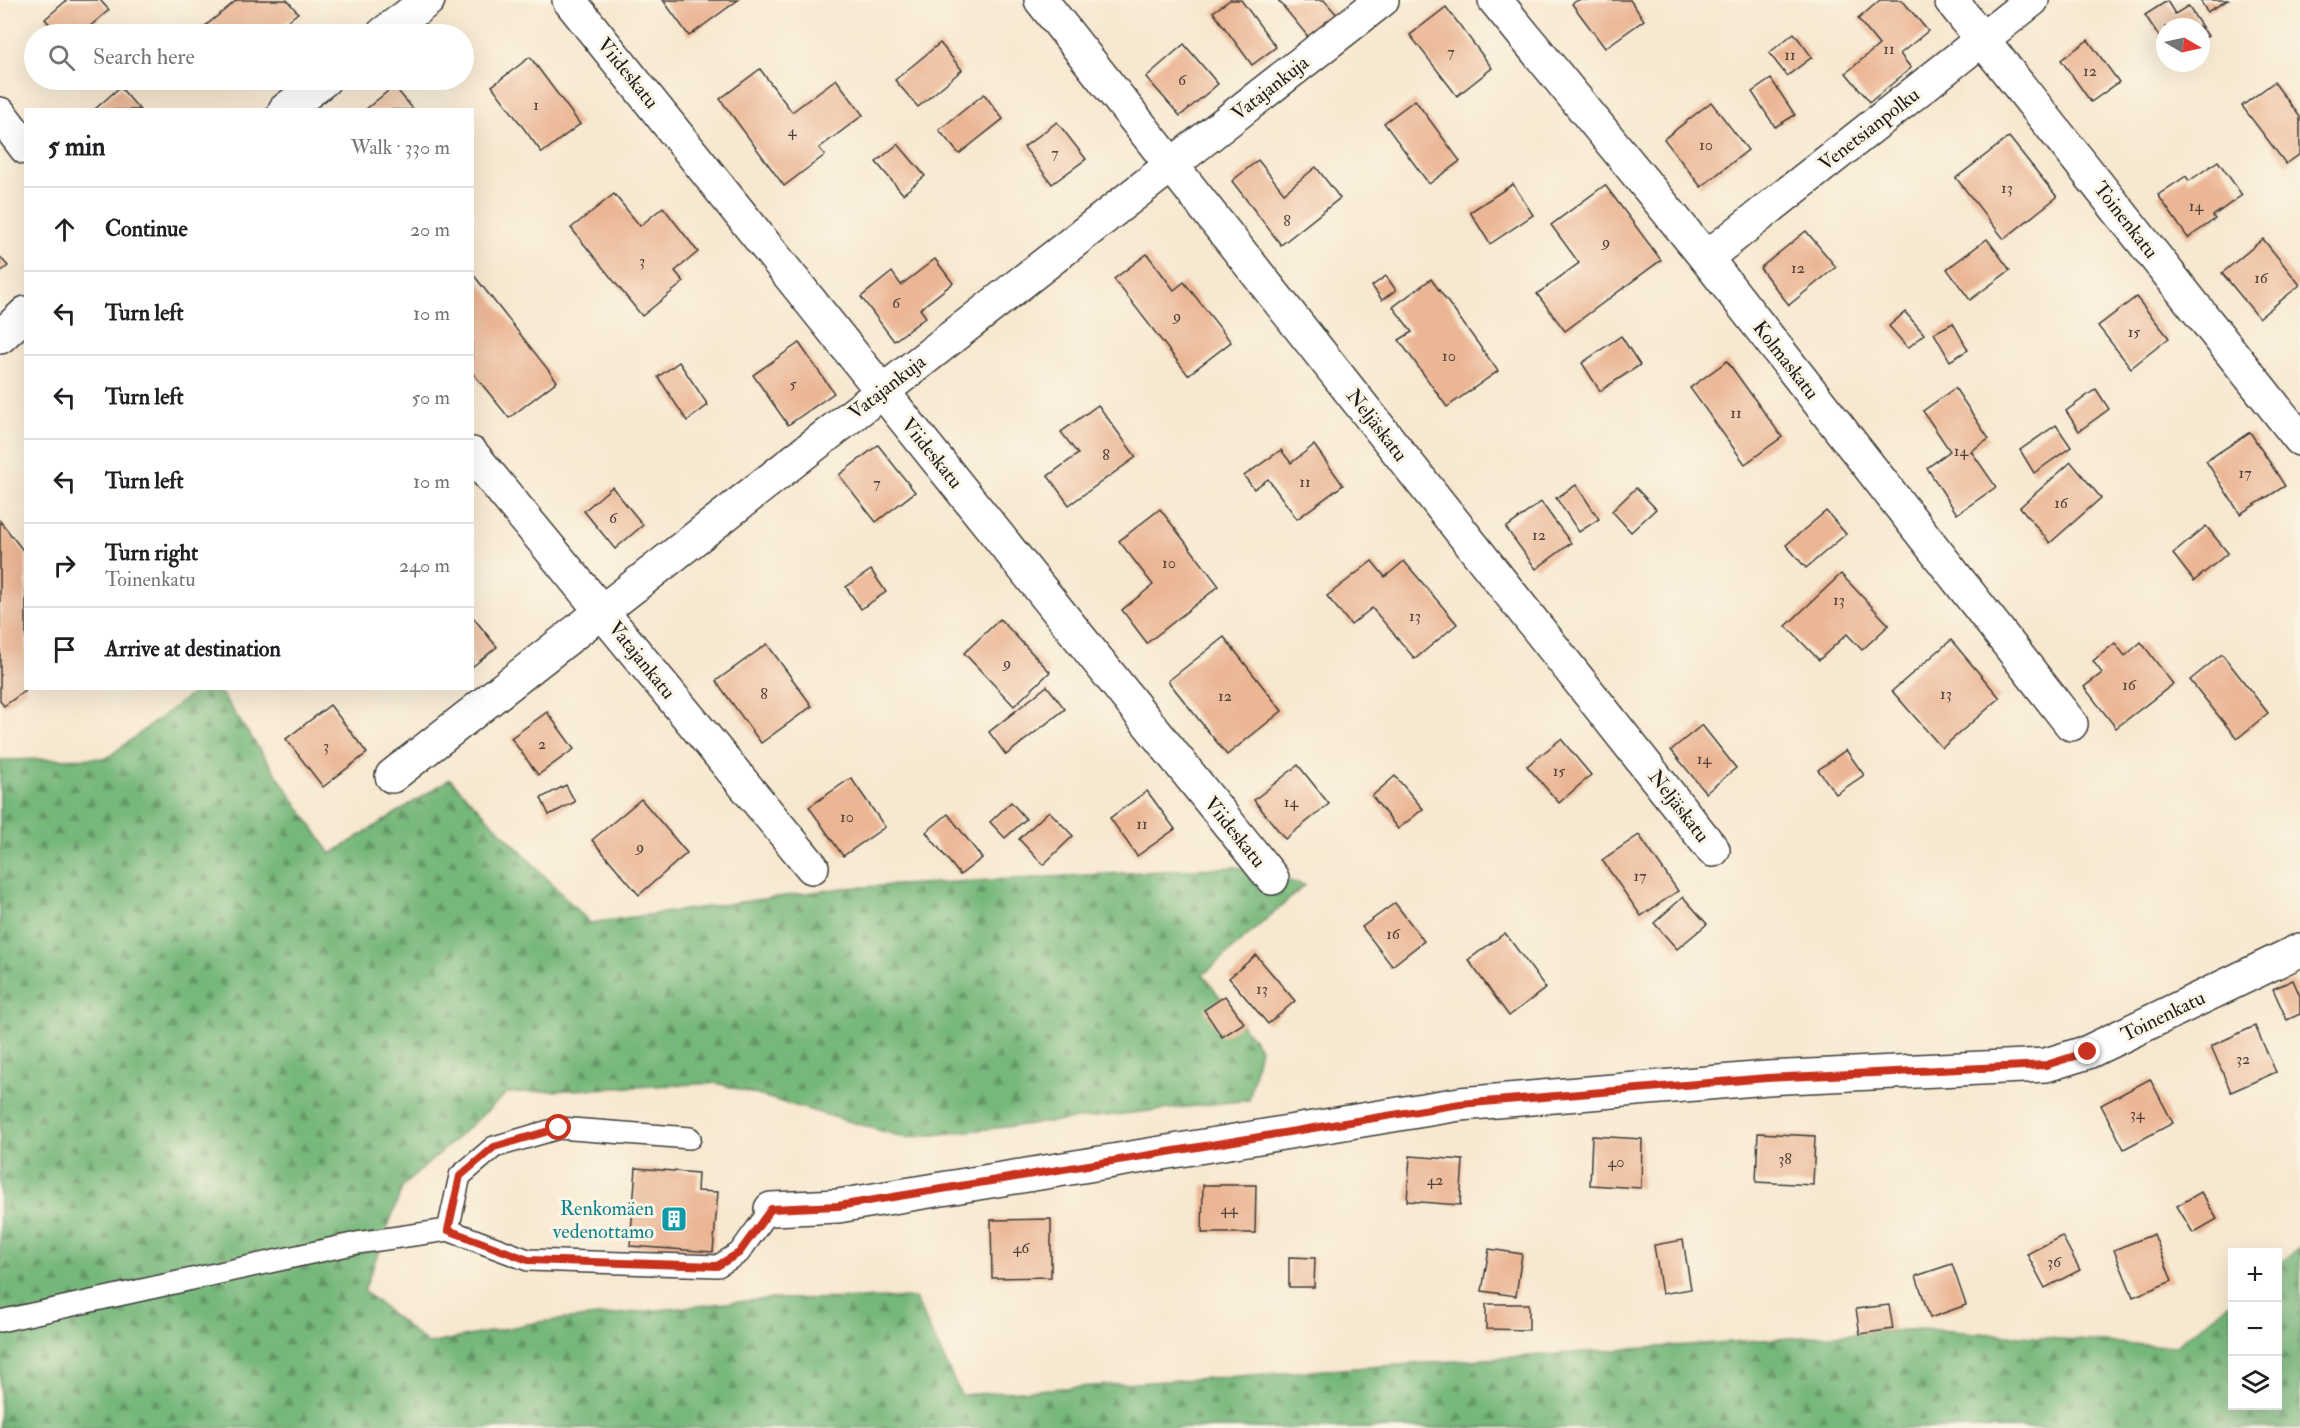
<!DOCTYPE html>
<meta charset="utf-8">
<style>
:root{--surface:#fff;--page:#f2f2f2;--text:#202124;--muted:#757577;--line:#e0e0e0}
body{margin:0;font-family:"IM FELL Double Pica",serif;background:var(--page);color:var(--text)}
.controls{position:absolute;right:18px;bottom:18px;display:grid;overflow:hidden;border-radius:0px;box-shadow:0 6px 24px #0002}
.controls button{width:54px;height:54px;display:grid;place-items:center;padding:0;border:0;border-bottom:2px solid var(--line);background:var(--surface);color:var(--text);font:30px sans-serif}
.compass{position:absolute;left:2156px;top:18px;width:54px;height:54px;border-radius:50%;background:var(--surface);box-shadow:0 6px 24px #0002;rotate:99deg}
.stop{position:absolute;width:18px;height:18px;margin:-14px;border:4px solid #c8321e;border-radius:50%;background:#fff}
.stop.end{background:#c8321e;border-color:#fff;box-shadow:0 2px 6px #0008}
.list{margin:0;padding:0;list-style:none}
h2{display:flex;justify-content:space-between;align-items:center;height:78px;margin:0;padding:0 24px;font-size:26px}
h2 small{font-size:20px;font-weight:400;color:var(--muted)}
.list li{display:grid;grid-template-columns:39px 1fr auto;gap:18px;align-items:center;box-sizing:border-box;height:84px;padding:0 24px;border-top:2px solid var(--line)}
.list b{display:block;font-size:22px;white-space:nowrap}
.list p{margin:0;font-size:20px;white-space:nowrap;color:var(--muted)}
.list em{font-size:20px;font-style:normal;color:var(--muted)}
.icon{flex:none;width:33px;height:33px;fill:none;stroke:currentColor;stroke-width:2;stroke-linecap:round;stroke-linejoin:round}
.map{position:relative;flex:none;width:2300px;height:1428px;overflow:hidden}
.search{position:absolute;background:var(--surface);box-shadow:0 6px 24px #0002;left:24px;top:24px;width:450px;height:66px;display:flex;align-items:center;gap:15px;box-sizing:border-box;padding:0 21px;border-radius:33px;color:var(--muted);font-size:22px}
.panel{position:absolute;background:var(--surface);box-shadow:0 6px 24px #0002;left:24px;top:108px;width:450px;height:582px;border-radius:0px}
.map>svg:first-child{display:block}
</style>
<div class="map">
<svg width="2300" height="1428" viewBox="0 0 2300 1428">
<defs>
<pattern id="forest-firs" width="22" height="20" patternUnits="userSpaceOnUse" patternTransform="scale(1.5)"><rect width="22" height="20" fill="#76b77a"/><path d="M5 1l3.5 6h-7zM16 11l3.5 6h-7z" fill="#609463"/></pattern>
</defs>
<rect width="100%" height="100%" fill="#fcf5e5"/>
<filter id="ink" filterUnits="userSpaceOnUse"><feTurbulence type="fractalNoise" baseFrequency=".0167" numOctaves="2"/><feDisplacementMap in="SourceGraphic" scale="12" xChannelSelector="R" yChannelSelector="G"/><feConvolveMatrix kernelMatrix="1 2 1 2 8 2 1 2 1" color-interpolation-filters="sRGB"/></filter>
<filter id="wash" filterUnits="userSpaceOnUse"><feTurbulence type="fractalNoise" baseFrequency=".008" numOctaves="4" result="noise"/><feDisplacementMap in="SourceGraphic" scale="24" xChannelSelector="R" yChannelSelector="G"/><feGaussianBlur stdDeviation="1.35" result="paint"/><feColorMatrix in="noise" values="0 0 0 0 0 0 0 0 0 0 0 0 0 0 0 0 0 1.4 0 .05"/><feComposite in="paint" operator="in"/></filter>
<g filter="url(#wash)">
<rect width="100%" height="100%" fill="#f7e8d0"/>
<!-- forest -->
<polygon fill="url(#forest-firs)" stroke="#496a4b" stroke-width="1.5" points="198,689 218,689 331,854 450,779 590,923 843,888 1236,867 1305,885 1203,975 1260,1048 1249,1100 906,1138 717,1083 507,1093 403,1186 364,1291 428,1344 539,1322 767,1299 915,1298 961,1395 1922,1329 2174,1347 2232,1301 2232,1406 2278,1406 2278,1265 2300,1247 2300,1428 0,1428 0,760 107,758"/>
<g id="blocks">
<!-- building -->
<g fill="#ebb694">
<polygon points="67,0 100,0 109,10 81,34 58,34 45,19"/>
<polygon points="237,0 287,0 298,13 271,34 202,34 199,31"/>
<polygon points="663,0 738,0 689,36"/>
<polygon points="1230,0 1241,0 1276,47 1252,65 1213,12"/>
<polygon points="1278,0 1324,0 1338,16 1310,39"/>
<polygon points="1578,0 1630,0 1644,20 1605,48 1572,4"/>
<polygon points="1880,0 1902,0 1928,31 1900,54 1911,68 1870,102 1846,73 1879,45 1858,19"/>
<polygon points="2200,0 2228,0 2207,12"/>
<polygon points="2167,1 2175,14 2188,6 2208,36 2201,40 2201,27 2165,27 2165,45 2145,15"/>
<polygon points="1446,7 1492,68 1457,96 1410,35"/>
<polygon points="1794,33 1812,57 1787,76 1769,53"/>
<polygon points="2088,40 2119,82 2091,102 2061,60"/>
<polygon points="940,43 962,70 918,107 895,80"/>
<polygon points="1184,44 1218,84 1180,116 1146,77"/>
<polygon points="530,57 580,124 542,153 492,86"/>
<polygon points="760,69 792,112 836,79 863,115 819,148 825,155 784,186 720,99"/>
<polygon points="1771,79 1795,115 1775,127 1752,92"/>
<polygon points="2274,82 2300,117 2300,154 2286,164 2242,106"/>
<polygon points="394,86 414,110 365,110"/>
<polygon points="120,87 140,110 94,110"/>
<polygon points="984,94 1003,119 959,154 939,130"/>
<polygon points="1415,100 1460,161 1429,184 1384,123"/>
<polygon points="1711,102 1748,150 1701,187 1664,139"/>
<polygon points="1057,122 1086,159 1052,184 1024,147"/>
<polygon points="2009,137 2057,197 2004,239 1956,178"/>
<polygon points="898,144 925,176 903,194 876,162"/>
<polygon points="1258,160 1284,193 1316,167 1340,198 1281,245 1232,181"/>
<polygon points="2218,161 2242,195 2213,216 2215,219 2188,238 2158,195 2186,176 2189,181"/>
<polygon points="1513,184 1533,215 1490,244 1470,212"/>
<polygon points="1605,185 1661,260 1565,331 1537,294 1579,263 1551,225"/>
<polygon points="614,194 640,226 663,207 698,252 675,271 684,282 642,316 571,228"/>
<polygon points="1806,231 1836,267 1789,305 1760,268"/>
<polygon points="1987,239 2010,270 1970,300 1947,269"/>
<polygon points="2263,239 2300,285 2259,318 2222,273"/>
<polygon points="1147,254 1174,290 1184,282 1231,342 1188,375 1114,279"/>
<polygon points="0,257 8,266 0,272"/>
<polygon points="935,259 953,283 920,309 926,317 894,341 861,297 892,272 901,285"/>
<polygon points="472,273 557,381 509,418 472,372"/>
<polygon points="1386,276 1396,290 1382,300 1372,286"/>
<polygon points="1431,279 1498,371 1447,407 1399,340 1412,332 1393,307"/>
<polygon points="2136,297 2169,338 2131,368 2098,326"/>
<polygon points="1905,312 1924,334 1908,348 1889,326"/>
<polygon points="1953,323 1968,350 1950,361 1934,333"/>
<polygon points="1621,336 1640,365 1600,391 1582,363"/>
<polygon points="799,343 834,393 788,425 753,375"/>
<polygon points="1727,361 1782,437 1745,464 1690,388"/>
<polygon points="679,362 708,405 687,421 658,377"/>
<polygon points="1955,388 1989,439 1971,451 1996,487 1957,514 1927,468 1950,451 1923,411"/>
<polygon points="2096,389 2109,409 2079,431 2066,411"/>
<polygon points="1098,405 1136,457 1069,505 1048,476 1078,454 1061,432"/>
<polygon points="2056,425 2071,447 2034,473 2020,450"/>
<polygon points="2250,432 2285,486 2240,514 2206,461"/>
<polygon points="878,445 915,492 876,522 839,475"/>
<polygon points="1314,445 1343,485 1297,519 1268,479 1254,489 1244,476 1281,450 1291,463"/>
<polygon points="2071,462 2101,498 2050,543 2020,507"/>
<polygon points="1576,485 1599,519 1579,532 1556,498"/>
<polygon points="612,487 643,525 615,549 584,511"/>
<polygon points="1636,488 1656,509 1631,532 1612,511"/>
<polygon points="1541,502 1571,543 1536,569 1506,528"/>
<polygon points="1160,509 1219,586 1147,643 1122,610 1153,585 1119,541"/>
<polygon points="1826,511 1846,534 1806,568 1786,545"/>
<polygon points="0,521 26,554 26,690 4,706 0,701"/>
<polygon points="2206,526 2228,553 2194,581 2173,554"/>
<polygon points="1372,561 1385,577 1404,561 1457,624 1415,659 1372,608 1351,625 1327,596"/>
<polygon points="871,570 886,592 861,609 846,587"/>
<polygon points="1841,574 1889,625 1862,650 1847,634 1819,660 1786,626"/>
<polygon points="472,616 497,647 472,667"/>
<polygon points="1000,619 1050,672 1014,706 964,653"/>
<polygon points="1224,637 1282,711 1227,755 1168,681"/>
<polygon points="1951,640 2000,698 1942,748 1892,691"/>
<polygon points="2141,642 2173,684 2116,728 2084,687 2102,673 2093,661 2115,643 2125,656"/>
<polygon points="767,644 812,706 761,743 716,681"/>
<polygon points="2222,654 2268,713 2237,739 2190,680"/>
<polygon points="1047,686 1065,709 1006,755 989,732"/>
<polygon points="330,705 367,753 323,787 286,739"/>
<polygon points="547,712 574,749 538,775 511,738"/>
<polygon points="1702,725 1736,768 1706,793 1671,750"/>
<polygon points="1561,739 1591,775 1559,803 1527,766"/>
<polygon points="1846,750 1864,775 1836,794 1818,770"/>
<polygon points="1298,765 1329,804 1285,839 1254,800"/>
<polygon points="1395,776 1423,809 1398,829 1372,796"/>
<polygon points="851,778 885,827 843,856 809,807"/>
<polygon points="566,785 575,802 549,815 541,798"/>
<polygon points="1147,791 1175,829 1137,856 1110,818"/>
<polygon points="641,799 687,853 639,895 592,840"/>
<polygon points="1011,802 1026,819 1005,838 990,822"/>
<polygon points="1049,811 1073,836 1043,865 1019,839"/>
<polygon points="948,814 982,858 960,875 926,832"/>
<polygon points="1639,835 1678,891 1641,916 1602,860"/>
<polygon points="1683,897 1707,924 1677,949 1654,923"/>
<polygon points="1395,903 1424,941 1392,966 1362,927"/>
<polygon points="1505,933 1546,988 1509,1016 1468,960"/>
<polygon points="1256,955 1295,1001 1268,1024 1229,978"/>
<polygon points="2293,980 2300,996 2300,1014 2287,1020 2273,989"/>
<polygon points="1225,996 1244,1023 1222,1037 1204,1010"/>
<polygon points="2255,1026 2276,1072 2231,1092 2211,1046"/>
<polygon points="2150,1079 2173,1123 2124,1149 2101,1105"/>
<polygon points="1758,1133 1815,1136 1813,1185 1756,1182"/>
<polygon points="1592,1136 1642,1139 1641,1188 1590,1185"/>
<polygon points="1410,1156 1463,1160 1460,1205 1407,1201"/>
<polygon points="636,1168 698,1173 697,1191 718,1192 713,1252 630,1246"/>
<polygon points="1203,1185 1256,1185 1255,1233 1202,1233"/>
<polygon points="2201,1192 2217,1219 2193,1233 2177,1206"/>
<polygon points="1051,1219 1051,1277 992,1278 991,1220"/>
<polygon points="2154,1234 2172,1281 2133,1297 2114,1250"/>
<polygon points="2062,1236 2080,1270 2045,1288 2027,1254"/>
<polygon points="1683,1240 1691,1289 1662,1294 1654,1245"/>
<polygon points="1489,1249 1522,1254 1516,1296 1482,1291"/>
<polygon points="1289,1257 1315,1258 1314,1287 1289,1287"/>
<polygon points="1952,1264 1966,1305 1930,1318 1916,1276"/>
<polygon points="1486,1304 1529,1304 1529,1330 1486,1329"/>
<polygon points="1889,1305 1893,1329 1860,1334 1856,1309"/>
</g>
</g>
</g>
<g filter="url(#ink)">
<use href="#blocks" fill-opacity="0" stroke="#3d3b37" stroke-width="1.5"/>
<g fill="none" stroke-linecap="round" stroke-linejoin="round">
<defs>
<g id="service">
<polyline points="448,1230 460,1176 494,1147 559,1128 690,1138"/>
<polyline points="0,1321 357,1243 448,1230 528,1260 718,1266 739,1253 771,1209"/>
</g>
<g id="minor">
<polyline points="569,0 1272,878"/>
<polyline points="1041,0 1713,850"/>
<polyline points="1495,0 1706,258 2071,724"/>
<polyline points="1951,0 2300,439"/>
<polyline points="383,34 428,0"/>
<polyline points="285,110 324,80"/>
<polyline points="0,114 26,148"/>
<polyline points="1706,258 2032,0"/>
<polyline points="0,337 26,313"/>
<polyline points="472,454 812,867"/>
<polyline points="392,776 1382,0"/>
<polyline points="771,1209 838,1206 1460,1104 1767,1078 2046,1065 2088,1052 2300,950"/>
</g>
</defs>
<!-- service casing -->
<use href="#service" stroke="#3d3b37" stroke-width="24"/>
<!-- minor casing -->
<use href="#minor" stroke="#3d3b37" stroke-width="36"/>
<!-- service -->
<use href="#service" stroke="#fff" stroke-width="21"/>
<!-- minor -->
<use href="#minor" stroke="#fff" stroke-width="33"/>
</g>
</g>
<g fill="none" stroke-linecap="round" stroke-linejoin="round" filter="url(#ink)">
<!-- route -->
<polyline stroke="#c8321e" stroke-width="8" points="559,1128 494,1147 460,1176 448,1230 528,1260 717,1266 739,1253 771,1209 838,1206 1460,1104 1767,1078 2046,1065 2088,1052"/>
</g>
<!-- icons -->
<defs>
<symbol id="building-square" viewBox="-11 -11 22 22"><rect x="-9" y="-9" width="18" height="18" rx="4" fill="#0f9aa8" stroke="#fcf5e5"/><path d="M-4-6H4V6H1V3H-1V6H-4ZM-2.5-4.3h1.7v1.8h-1.7ZM.8-4.3h1.7v1.8H.8ZM-2.5-1h1.7V.8h-1.7ZM.8-1h1.7V.8H.8Z" fill="#fff"/></symbol>
</defs>
<g fill-rule="evenodd">
<use href="#building-square" x="659" y="1204" width="30" height="30"/>
</g>
<g text-anchor="middle" dominant-baseline="central" stroke-width="6" stroke-linejoin="round" paint-order="stroke">
<!-- number labels -->
<g font-size="16" fill="#50423a">
<text x="1889" y="49">11</text>
<text x="1451" y="52">7</text>
<text x="1790" y="55">11</text>
<text x="2090" y="71">12</text>
<text x="1182" y="80">6</text>
<text x="536" y="105">1</text>
<text x="792" y="131">4</text>
<text x="1706" y="145">10</text>
<text x="1055" y="153">7</text>
<text x="2007" y="188">13</text>
<text x="2196" y="206">14</text>
<text x="1287" y="221">8</text>
<text x="1606" y="242">9</text>
<text x="642" y="261">3</text>
<text x="1798" y="268">12</text>
<text x="2261" y="278">16</text>
<text x="896" y="303">6</text>
<text x="1177" y="316">9</text>
<text x="2134" y="332">15</text>
<text x="1449" y="356">10</text>
<text x="793" y="384">5</text>
<text x="1736" y="413">11</text>
<text x="1961" y="451">14</text>
<text x="1106" y="455">8</text>
<text x="2245" y="473">17</text>
<text x="1305" y="482">11</text>
<text x="877" y="483">7</text>
<text x="2061" y="503">16</text>
<text x="613" y="518">6</text>
<text x="1539" y="535">12</text>
<text x="1169" y="563">10</text>
<text x="1839" y="600">13</text>
<text x="1415" y="616">13</text>
<text x="1007" y="663">9</text>
<text x="2129" y="685">16</text>
<text x="764" y="694">8</text>
<text x="1946" y="694">13</text>
<text x="1225" y="696">12</text>
<text x="542" y="744">2</text>
<text x="326" y="746">3</text>
<text x="1704" y="759">14</text>
<text x="1559" y="771">15</text>
<text x="1291" y="802">14</text>
<text x="847" y="817">10</text>
<text x="1142" y="824">11</text>
<text x="640" y="847">9</text>
<text x="1640" y="876">17</text>
<text x="1393" y="934">16</text>
<text x="1262" y="989">13</text>
<text x="2243" y="1059">32</text>
<text x="2137" y="1114">34</text>
<text x="1785" y="1159">38</text>
<text x="1616" y="1162">40</text>
<text x="1435" y="1180">42</text>
<text x="1229" y="1209">44</text>
<text x="1021" y="1248">46</text>
<text x="2054" y="1262">36</text>
</g>
<!-- street labels -->
<g font-size="20" fill="#1c1c1c" stroke="#fcf5e5">
<text transform="translate(628 73) rotate(51)">Viideskatu</text>
<text transform="translate(1270 88) rotate(-38)">Vatajankuja</text>
<text transform="translate(1869 129) rotate(-38)">Venetsianpolku</text>
<text transform="translate(2126 220) rotate(52)">Toinenkatu</text>
<text transform="translate(1786 360) rotate(52)">Kolmaskatu</text>
<text transform="translate(887 387) rotate(-38)">Vatajankuja</text>
<text transform="translate(1377 425) rotate(52)">Neljäskatu</text>
<text transform="translate(932 453) rotate(51)">Viideskatu</text>
<text transform="translate(642 660) rotate(51)">Vatajankatu</text>
<text transform="translate(1679 806) rotate(52)">Neljäskatu</text>
<text transform="translate(1235 832) rotate(51)">Viideskatu</text>
<text transform="translate(2163 1016) rotate(-26)">Toinenkatu</text>
</g>
<!-- culture labels -->
<g font-size="20" fill="#0d838f" stroke="#fcf5e5" text-anchor="end">
<text x="654" y="1208">Renkomäen<tspan x="654" dy="23">vedenottamo</tspan></text>
</g>
</g>
</svg>
<div class="controls">
<button>+</button>
<button>−</button>
<button><svg class="icon" aria-label="layers" viewBox="0 0 24 24"><path d="M12 4l9 5-9 5-9-5zM3 14l9 5 9-5"/></svg></button>
</div>
<svg class="compass" viewBox="-18 -18 36 36"><path d="M0-13l5 13h-10z" fill="#e53935"/><path d="M0 13l5-13h-10z" fill="#757577"/></svg>
<div class="stop" style="left:559px;top:1128px"></div>
<div class="stop end" style="left:2088px;top:1052px"></div>
<div class="search"><svg class="icon" aria-label="search" viewBox="0 0 24 24"><circle cx="10" cy="10" r="6"/><path d="M15 15l6 6"/></svg>Search here</div>
<section class="panel">
<h2>5 min<small>Walk · 330 m</small></h2>
<ul class="list">
<li><svg class="icon" aria-label="ahead" viewBox="0 0 24 24"><path d="M12 20V5M6 11l6-6 6 6"/></svg><div><b>Continue</b></div><em>20 m</em></li>
<li><svg class="icon" aria-label="left" viewBox="0 0 24 24"><path d="M17 20v-9H6M10 6l-5 5 5 5"/></svg><div><b>Turn left</b></div><em>10 m</em></li>
<li><svg class="icon" aria-label="left" viewBox="0 0 24 24"><path d="M17 20v-9H6M10 6l-5 5 5 5"/></svg><div><b>Turn left</b></div><em>50 m</em></li>
<li><svg class="icon" aria-label="left" viewBox="0 0 24 24"><path d="M17 20v-9H6M10 6l-5 5 5 5"/></svg><div><b>Turn left</b></div><em>10 m</em></li>
<li><svg class="icon" aria-label="right" viewBox="0 0 24 24"><path d="M7 20v-9h11M14 6l5 5-5 5"/></svg><div><b>Turn right</b><p>Toinenkatu</p></div><em>240 m</em></li>
<li><svg class="icon" aria-label="arrive" viewBox="0 0 24 24"><path d="M6 21V4h12l-3 4 3 4H6"/></svg><div><b>Arrive at destination</b></div></li>
</ul>
</section>
</div>
